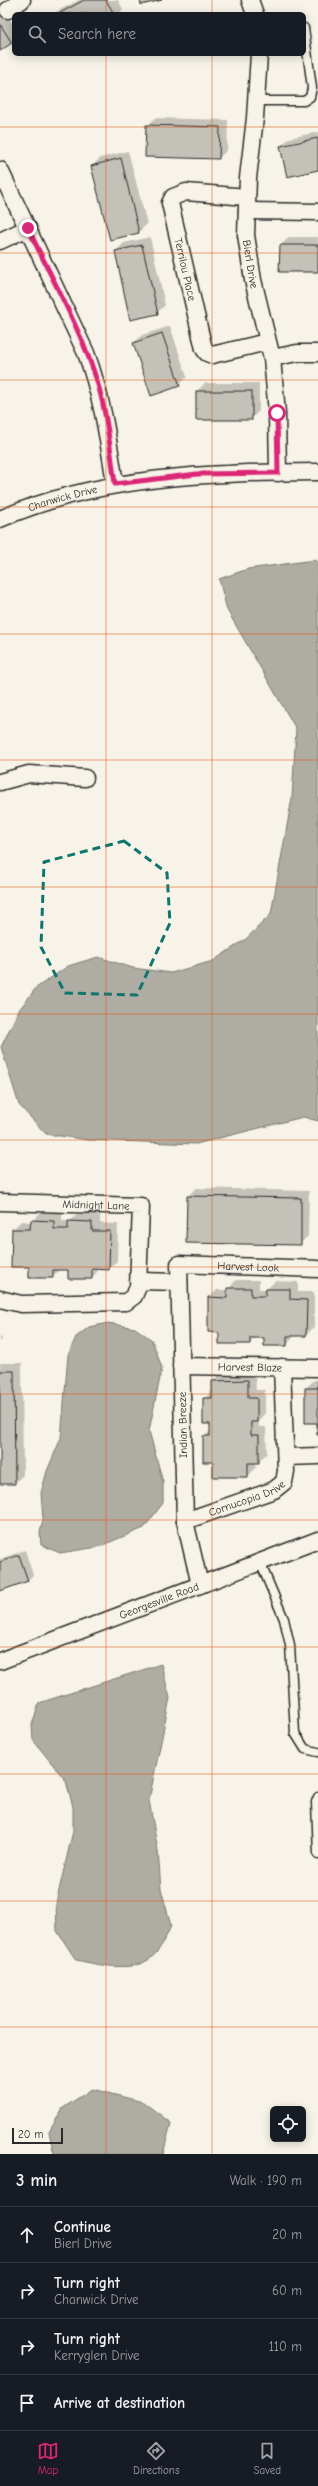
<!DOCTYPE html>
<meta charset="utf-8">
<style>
:root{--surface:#171b24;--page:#20242c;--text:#f1f3f6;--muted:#9ea1a6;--line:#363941;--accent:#db2777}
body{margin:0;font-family:"Comic Neue",sans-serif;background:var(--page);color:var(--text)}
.controls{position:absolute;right:12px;bottom:12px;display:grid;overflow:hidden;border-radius:6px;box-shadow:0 2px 10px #0003}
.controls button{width:36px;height:36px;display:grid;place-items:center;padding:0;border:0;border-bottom:1px solid var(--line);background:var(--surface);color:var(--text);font:20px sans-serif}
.scale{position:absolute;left:12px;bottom:10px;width:51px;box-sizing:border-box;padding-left:4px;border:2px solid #2b2b2b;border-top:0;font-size:11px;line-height:14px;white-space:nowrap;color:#2b2b2b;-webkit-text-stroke:3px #f7f3e8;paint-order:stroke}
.stop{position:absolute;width:12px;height:12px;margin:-9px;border:3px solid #db2777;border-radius:50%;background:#fff}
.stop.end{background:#db2777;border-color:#fff;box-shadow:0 1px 4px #0008}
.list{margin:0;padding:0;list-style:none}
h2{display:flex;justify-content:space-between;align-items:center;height:52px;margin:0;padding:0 16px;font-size:17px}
h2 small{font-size:13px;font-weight:400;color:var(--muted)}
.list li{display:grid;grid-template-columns:26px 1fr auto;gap:12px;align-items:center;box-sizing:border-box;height:56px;padding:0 16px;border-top:1px solid var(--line)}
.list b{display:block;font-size:15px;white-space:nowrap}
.list p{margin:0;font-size:13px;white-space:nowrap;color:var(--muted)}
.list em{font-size:13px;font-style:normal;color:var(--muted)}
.icon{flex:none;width:22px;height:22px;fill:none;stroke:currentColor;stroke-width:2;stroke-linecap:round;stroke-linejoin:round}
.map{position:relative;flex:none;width:318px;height:2154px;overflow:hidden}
.search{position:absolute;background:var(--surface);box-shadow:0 2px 10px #0003;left:12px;right:12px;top:12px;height:44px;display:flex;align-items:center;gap:10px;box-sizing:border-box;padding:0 14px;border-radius:6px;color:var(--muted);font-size:15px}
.sheet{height:276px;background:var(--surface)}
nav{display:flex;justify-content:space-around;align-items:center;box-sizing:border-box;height:56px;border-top:1px solid var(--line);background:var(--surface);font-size:11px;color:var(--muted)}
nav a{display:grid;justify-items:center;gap:2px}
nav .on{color:var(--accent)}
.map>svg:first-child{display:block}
</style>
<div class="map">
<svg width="318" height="2154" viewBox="0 0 318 2154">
<rect width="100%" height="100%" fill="#f7f3e8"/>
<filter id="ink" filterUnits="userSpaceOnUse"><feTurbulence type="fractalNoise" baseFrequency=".025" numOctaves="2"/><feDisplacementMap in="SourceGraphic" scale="8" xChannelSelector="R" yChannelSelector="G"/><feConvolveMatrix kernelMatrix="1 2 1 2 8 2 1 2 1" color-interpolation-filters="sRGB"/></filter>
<g filter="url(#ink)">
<!-- water -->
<g fill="#afaca4" stroke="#7a7874">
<polygon points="314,560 318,562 318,1121 303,1117 196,1144 89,1140 46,1134 19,1105 1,1047 19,1010 36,988 68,966 98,957 133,968 171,973 213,961 246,939 271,914 292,798 296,729 227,610 219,579 248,569"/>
<polygon points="108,1323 135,1328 152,1340 162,1368 149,1431 163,1482 163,1503 144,1528 98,1547 60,1553 41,1545 40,1533 43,1519 41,1493 47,1471 61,1438 68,1355 76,1337 89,1327"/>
<path d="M161 1664 170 1698 149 1800 158 1851 161 1889 171 1926C167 1935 162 1946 156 1953 138 1975 100 1965 76 1960L57 1931 56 1903 73 1831V1807L66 1781 33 1740 32 1725 39 1703Z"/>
<polygon points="92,2089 143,2102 171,2123 163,2154 54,2154 49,2132 63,2108"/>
</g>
<!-- shadow -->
<g fill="#0003">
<polygon points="79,0 118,0 123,9 119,14 52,14"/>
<polygon points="0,4 14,26 14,40 0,49"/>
<polygon points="155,118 228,120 227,150 219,158 147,126"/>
<polygon points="318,132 318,169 281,146 289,138"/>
<polygon points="128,151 147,224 139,232 92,166 100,158"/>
<polygon points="150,237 165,305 157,313 116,251 124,243"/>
<polygon points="289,237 318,237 318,271 281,245"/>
<polygon points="170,326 187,377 179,385 134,343 142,335"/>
<polygon points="205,383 259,383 259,411 251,419 197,391"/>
<polygon points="196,1188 309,1191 308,1236 300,1244 188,1196"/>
<polygon points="40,1213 62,1213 62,1221 70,1221 77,1214 100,1214 100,1223 118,1224 117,1261 109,1269 100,1268 92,1278 69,1269 61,1269 52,1277 30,1266 13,1229 21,1221 32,1222"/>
<polygon points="236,1280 259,1280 259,1289 267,1289 275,1281 298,1282 298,1292 314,1292 314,1327 306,1335 295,1335 287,1345 265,1337 256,1337 250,1343 220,1332 209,1298 217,1290 228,1290"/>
<polygon points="0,1335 2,1340 0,1342"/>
<polygon points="0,1363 22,1363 23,1475 15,1483 0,1483"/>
<polygon points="221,1373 255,1373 256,1390 265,1390 265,1413 259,1420 259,1427 266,1427 267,1454 256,1462 256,1468 248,1476 214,1476 214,1461 204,1437 211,1430 211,1423 204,1399 212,1391 213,1381"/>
<polygon points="314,1380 318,1380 318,1422 306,1388"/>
<polygon points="25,1550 33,1575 28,1580 0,1590 0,1559"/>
</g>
<!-- building -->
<g fill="#c4c1b9" stroke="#2b2b2b">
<polygon points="84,0 106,0 114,14 58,14"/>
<polygon points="140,0 162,0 141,5"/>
<polygon points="0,24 12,43 0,51"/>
<polygon points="146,125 220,127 219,159 145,157"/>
<polygon points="318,138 318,170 287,177 280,146"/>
<polygon points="121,158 139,233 110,240 91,166"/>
<polygon points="142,245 158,314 130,320 115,251"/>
<polygon points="280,245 318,245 318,272 279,272"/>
<polygon points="162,333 180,386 151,396 133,343"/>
<rect x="196" y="391" width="56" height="29"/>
<polygon points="187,1196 301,1198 301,1245 186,1243"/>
<polygon points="31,1220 54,1221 54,1229 68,1229 68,1221 92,1222 92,1231 110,1231 109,1270 92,1269 92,1279 68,1279 68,1270 53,1270 53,1278 29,1278 29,1267 11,1267 12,1229 30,1229"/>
<polygon points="227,1288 251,1288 251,1296 265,1296 266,1289 290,1289 290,1299 307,1300 306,1336 287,1336 287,1346 264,1346 264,1338 250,1338 250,1344 219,1344 219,1333 208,1332 208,1297 227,1298"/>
<polygon points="0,1371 14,1371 15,1484 0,1484"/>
<polygon points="318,1377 318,1435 317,1435 317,1423 305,1423 305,1388 318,1388"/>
<polygon points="248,1380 248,1398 257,1398 257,1422 251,1422 251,1435 259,1435 259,1463 248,1463 248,1477 213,1477 213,1462 203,1462 203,1436 210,1436 210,1424 203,1424 203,1398 212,1398 212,1381"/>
<polygon points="19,1555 28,1581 0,1591 0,1562"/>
</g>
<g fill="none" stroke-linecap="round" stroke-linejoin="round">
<defs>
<g id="service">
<polyline points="257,101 304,101 310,97 312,88 304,28"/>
<polyline points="260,1562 284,1619 290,1645 295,1733 305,1749 318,1752"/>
<polyline points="318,1797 316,1802 318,1855"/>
</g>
<g id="minor">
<polyline points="250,0 255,14"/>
<polyline points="8,10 22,0"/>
<path id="s1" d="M259 54 255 118 248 178 246 235 253 280 272 358 277 413 278 473"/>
<path d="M0 170 86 353C102 396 108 439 115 483"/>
<path id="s2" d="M247 197 186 192 173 197 170 203 204 349 207 353 212 355 267 342"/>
<polyline points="247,211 318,212"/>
<polyline points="0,241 28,228"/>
<polyline points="272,358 297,353 318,353"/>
<path id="s3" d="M0 519C101 475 210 473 318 472"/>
<polyline points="0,782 29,774 85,778"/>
<path id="s4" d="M0 1202 141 1206 138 1287 134 1296 126 1302 21 1304 0 1299"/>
<polyline points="139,1281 179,1282"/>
<path id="s5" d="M181 1366 318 1368"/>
<polyline points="286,1457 318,1456"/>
<path id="s6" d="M185 1521 274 1490 284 1482 286 1471 282 1367"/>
<path id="s7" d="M200 1585 185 1521 179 1264 318 1269"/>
<path id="s8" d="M0 1661 318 1540"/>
</g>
</defs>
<!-- service casing -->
<use href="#service" stroke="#2b2b2b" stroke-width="11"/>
<!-- minor casing -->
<use href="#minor" stroke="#2b2b2b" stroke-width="19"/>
<!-- service -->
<use href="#service" stroke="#f7f3e8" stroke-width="8"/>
<!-- minor -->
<use href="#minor" stroke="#f7f3e8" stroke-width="16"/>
</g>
</g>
<g fill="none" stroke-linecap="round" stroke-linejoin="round" filter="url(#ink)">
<!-- route -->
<path stroke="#db2777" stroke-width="5" d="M28 228C51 277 79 326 96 378 107 412 110 448 115 484L197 474 278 473 277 413"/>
</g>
<!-- marked area -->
<path fill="none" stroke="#0f766e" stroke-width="3" stroke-dasharray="8 5" stroke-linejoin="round" d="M124 841 167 873 170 923 137 995 65 993 41 947 44 862Z"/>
<!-- grid -->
<path fill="none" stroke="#e8590c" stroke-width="1" stroke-opacity="0.55" d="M106 0V14M212 0V14M106 54V2154M212 54V2154M0 127H318M0 253H318M0 380H318M0 507H318M0 634H318M0 760H318M0 887H318M0 1014H318M0 1140H318M0 1267H318M0 1394H318M0 1520H318M0 1647H318M0 1774H318M0 1901H318M0 2027H318"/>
<g text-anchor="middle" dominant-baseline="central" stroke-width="4" stroke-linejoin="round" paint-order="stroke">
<!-- street labels -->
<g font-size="11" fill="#2b2b2b" stroke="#f7f3e8">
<text stroke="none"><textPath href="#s1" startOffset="211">Bierl Drive</textPath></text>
<text stroke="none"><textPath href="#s2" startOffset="150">Terrilou Place</textPath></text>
<text stroke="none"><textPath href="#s3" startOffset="66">Chanwick Drive</textPath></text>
<text stroke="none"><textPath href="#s4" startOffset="96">Midnight Lane</textPath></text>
<text stroke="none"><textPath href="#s7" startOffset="392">Harvest Look</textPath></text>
<text stroke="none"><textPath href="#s5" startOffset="69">Harvest Blaze</textPath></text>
<text transform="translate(183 1425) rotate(-91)">Indian Breeze</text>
<text stroke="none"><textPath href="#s6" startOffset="66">Cornucopia Drive</textPath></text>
<text stroke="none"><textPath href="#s8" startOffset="170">Georgesville Road</textPath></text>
</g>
</g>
</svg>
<div class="controls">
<button><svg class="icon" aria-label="locate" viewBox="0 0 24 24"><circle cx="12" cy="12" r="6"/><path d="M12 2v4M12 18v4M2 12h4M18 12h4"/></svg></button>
</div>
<div class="scale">20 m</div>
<div class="stop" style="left:277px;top:413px"></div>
<div class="stop end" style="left:28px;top:228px"></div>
<div class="search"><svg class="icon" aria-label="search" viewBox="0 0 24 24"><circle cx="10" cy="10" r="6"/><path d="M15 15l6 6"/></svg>Search here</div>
</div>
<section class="sheet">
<h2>3 min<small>Walk · 190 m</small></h2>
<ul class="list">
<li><svg class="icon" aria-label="ahead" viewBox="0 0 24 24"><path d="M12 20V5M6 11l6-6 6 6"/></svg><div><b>Continue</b><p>Bierl Drive</p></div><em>20 m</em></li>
<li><svg class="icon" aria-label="right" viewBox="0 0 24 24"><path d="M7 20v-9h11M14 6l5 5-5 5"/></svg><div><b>Turn right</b><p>Chanwick Drive</p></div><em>60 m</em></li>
<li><svg class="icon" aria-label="right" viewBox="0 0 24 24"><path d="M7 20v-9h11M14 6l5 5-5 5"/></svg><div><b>Turn right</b><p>Kerryglen Drive</p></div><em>110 m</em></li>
<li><svg class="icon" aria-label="arrive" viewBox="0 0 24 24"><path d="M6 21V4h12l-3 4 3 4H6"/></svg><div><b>Arrive at destination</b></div></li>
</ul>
</section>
<nav>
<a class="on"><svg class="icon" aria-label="map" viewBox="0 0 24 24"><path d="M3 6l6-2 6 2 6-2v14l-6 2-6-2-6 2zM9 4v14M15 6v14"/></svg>Map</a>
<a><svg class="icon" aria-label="directions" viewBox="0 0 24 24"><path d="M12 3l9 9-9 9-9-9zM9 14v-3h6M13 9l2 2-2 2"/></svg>Directions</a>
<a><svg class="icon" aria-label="saved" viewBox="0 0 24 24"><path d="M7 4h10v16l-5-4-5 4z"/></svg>Saved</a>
</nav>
